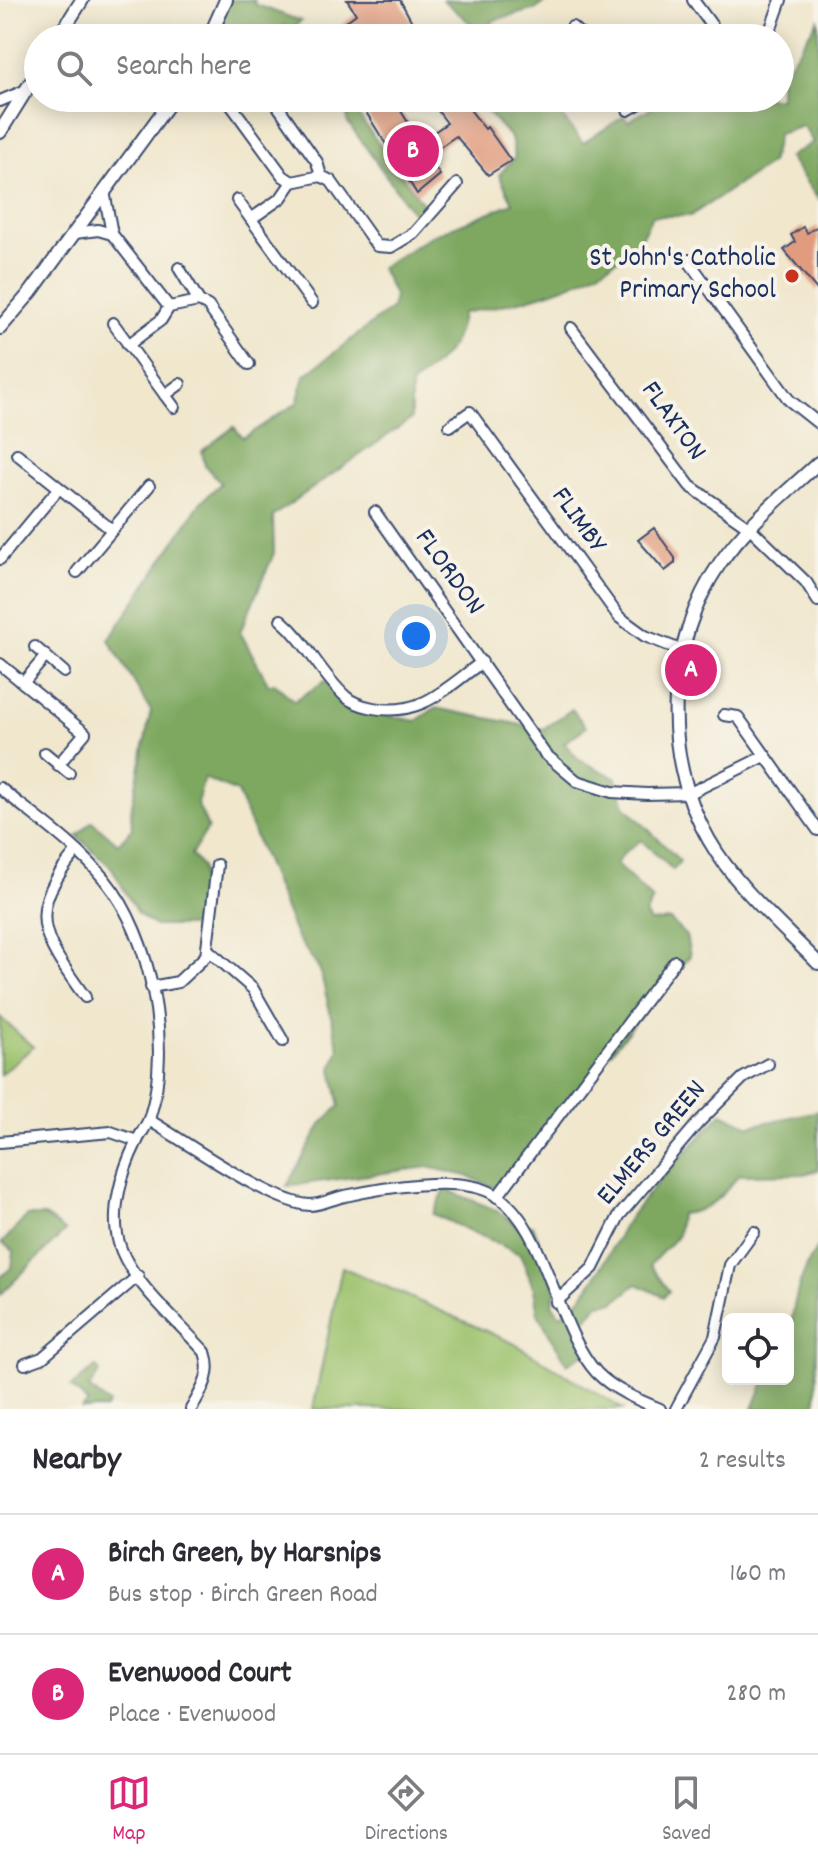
<!DOCTYPE html>
<meta charset="utf-8">
<style>
:root{--surface:#fff;--page:#f7f7f7;--text:#2b2b33;--muted:#7c7c81;--line:#e1e1e2;--accent:#db2777}
body{margin:0;font-family:Dekko,sans-serif;background:var(--page);color:var(--text)}
.controls{position:absolute;right:24px;bottom:24px;display:grid;overflow:hidden;border-radius:12px;box-shadow:0 4px 20px #0003}
.controls button{width:72px;height:72px;display:grid;place-items:center;padding:0;border:0;border-bottom:2px solid var(--line);background:var(--surface);color:var(--text);font:40px sans-serif}
.you{position:absolute;left:416px;top:636px;width:28px;height:28px;margin:-20px;border:6px solid #fff;border-radius:50%;background:#1a73e8;box-shadow:0 0 0 12px #1a73e833}
.badge{display:grid;place-items:center;width:52px;height:52px;border-radius:50%;background:var(--accent);color:#fff;font-size:26px;font-weight:700}
.pin{position:absolute;translate:-50% -50%;border:4px solid #fff;box-shadow:0 2px 8px #0006}
.list{margin:0;padding:0;list-style:none}
h2{display:flex;justify-content:space-between;align-items:center;height:104px;margin:0;padding:0 32px;font-size:34px}
h2 small{font-size:26px;font-weight:400;color:var(--muted)}
.list li{display:grid;grid-template-columns:52px 1fr auto;gap:24px;align-items:center;box-sizing:border-box;height:120px;padding:0 32px;border-top:2px solid var(--line)}
.list b{display:block;font-size:30px;white-space:nowrap}
.list p{margin:0;font-size:26px;white-space:nowrap;color:var(--muted)}
.list em{font-size:26px;font-style:normal;color:var(--muted)}
.icon{flex:none;width:44px;height:44px;fill:none;stroke:currentColor;stroke-width:2;stroke-linecap:round;stroke-linejoin:round}
.map{position:relative;flex:none;width:818px;height:1409px;overflow:hidden}
.search{position:absolute;background:var(--surface);box-shadow:0 4px 20px #0003;left:24px;right:24px;top:24px;height:88px;display:flex;align-items:center;gap:20px;box-sizing:border-box;padding:0 28px;border-radius:44px;color:var(--muted);font-size:30px}
.sheet{height:344px;background:var(--surface)}
nav{display:flex;justify-content:space-around;align-items:center;box-sizing:border-box;height:112px;border-top:2px solid var(--line);background:var(--surface);font-size:22px;color:var(--muted)}
nav a{display:grid;justify-items:center;gap:4px}
nav .on{color:var(--accent)}
.map>svg:first-child{display:block}
</style>
<div class="map">
<svg width="818" height="1409" viewBox="0 0 818 1409">
<rect width="100%" height="100%" fill="#f7f3e8"/>
<filter id="ink" filterUnits="userSpaceOnUse"><feTurbulence type="fractalNoise" baseFrequency=".0125" numOctaves="2"/><feDisplacementMap in="SourceGraphic" scale="16" xChannelSelector="R" yChannelSelector="G"/><feConvolveMatrix kernelMatrix="1 2 1 2 8 2 1 2 1" color-interpolation-filters="sRGB"/></filter>
<filter id="wash" filterUnits="userSpaceOnUse"><feTurbulence type="fractalNoise" baseFrequency=".006" numOctaves="4" result="noise"/><feDisplacementMap in="SourceGraphic" scale="32" xChannelSelector="R" yChannelSelector="G"/><feGaussianBlur stdDeviation="1.8" result="paint"/><feColorMatrix in="noise" values="0 0 0 0 0 0 0 0 0 0 0 0 0 0 0 0 0 1.4 0 .05"/><feComposite in="paint" operator="in"/></filter>
<g filter="url(#wash)">
<rect width="100%" height="100%" fill="#f0e7cd"/>
<!-- green -->
<g fill="#9dc26d" stroke="#5c7866" stroke-width="2">
<polygon points="0,1017 33,1047 0,1075"/>
<polygon points="342,1267 513,1343 623,1409 313,1409"/>
</g>
<!-- forest -->
<g fill="#7ea860" stroke="#4c6c5f" stroke-width="2">
<polygon points="229,0 255,0 254,4 301,21 289,31 285,26 273,32 248,26 241,37 211,38"/>
<polygon points="443,0 549,0 536,9 491,21 503,38 437,38 475,27"/>
<path d="M818 20V199L789 157 813 142 803 126 778 134 771 163 690 216H652C647 226 641 240 633 247 588 287 519 303 462 313 459 349 437 364 411 385V419L273 516 274 553 240 632 269 685 274 683 294 701 325 681 351 709 416 721 435 708 543 729 572 709 586 727 564 743 579 760 616 778 625 806 680 861 673 870 641 840 625 852 616 864 653 900 645 914 650 922 670 920 686 936 690 956 498 1189 467 1176 428 1167 287 1186 322 1123 340 1106 332 1069 339 1049 320 970 296 936 237 792 204 778 197 803 208 828 191 855 202 867 201 908 193 926H155L137 913 112 868 77 836 92 821 118 844 132 829 131 810 151 711 109 640 201 502 221 483 205 466 202 451 234 427 243 438 297 403 305 375 392 308 394 295 381 268 431 236 513 203 499 175 515 157 511 138 475 98H547L583 143 624 116 628 121 670 98H780V71L786 69Z"/>
<polygon points="348,98 359,98 358,115 426,208 415,216 347,121"/>
<path d="M818 1111V1170L804 1174 739 1175C722 1196 709 1212 680 1214L678 1235 650 1265 669 1291 664 1297 637 1284 614 1302 598 1304 576 1332 589 1351 567 1364 538 1314 534 1289 520 1254 433 1214 445 1189 498 1211 518 1226 533 1225 556 1290 552 1304 560 1315C595 1293 606 1253 628 1220 654 1182 692 1147 722 1113L750 1126Z"/>
<polygon points="27,1216 45,1216 65,1231 0,1295 0,1278 12,1267 14,1251 2,1243"/>
<path d="M818 1246 816 1409H753L765 1379H788C788 1335 792 1284 818 1246Z"/>
<polygon points="96,1367 100,1372 89,1388 109,1404 106,1409 82,1409 88,1403 71,1387"/>
</g>
<g id="blocks">
<!-- building -->
<g fill="#e19c7f">
<polygon points="347,0 400,0 412,22 389,38 375,38 367,26 349,38 340,26 356,14"/>
<polygon points="380,98 393,98 420,142 447,123 432,103 440,98 461,98 485,129 487,127 511,161 488,175 456,136 427,156 440,175 417,194 364,109"/>
<polygon points="818,226 818,291 784,250 795,242 791,235 803,227 807,233"/>
<polygon points="654,528 675,558 675,563 665,571 638,540"/>
</g>
</g>
</g>
<g filter="url(#ink)">
<use href="#blocks" fill-opacity="0" stroke="#3b4b6f" stroke-width="2"/>
<g fill="none" stroke-linecap="round" stroke-linejoin="round">
<defs>
<g id="minor">
<polyline points="693,0 721,38"/>
<polyline points="572,27 584,38"/>
<polyline points="733,38 770,31 781,0"/>
<polyline points="226,98 283,176 292,182"/>
<polyline points="0,101 24,91"/>
<polyline points="275,102 317,162 321,176 331,181 377,246 391,247 414,233 457,184"/>
<polyline points="628,110 649,98"/>
<polyline points="104,191 112,234 169,307"/>
<polyline points="237,200 312,303"/>
<polyline points="251,219 281,198 292,182 321,176"/>
<polyline points="75,233 98,230 112,234"/>
<polyline points="688,260 789,400 818,423"/>
<polyline points="179,268 199,301 208,306 249,364"/>
<polyline points="113,323 165,395"/>
<polyline points="571,328 690,486 750,528 806,582 818,601"/>
<polyline points="128,345 161,320 169,307 199,301"/>
<polyline points="174,407 165,395 180,384"/>
<polyline points="450,426 470,412 619,617 645,636 683,651"/>
<polyline points="17,454 112,530"/>
<polyline points="375,512 545,754 577,781 612,792 647,794 690,793 765,756"/>
<polyline points="0,559 59,488"/>
<polyline points="77,572 149,486"/>
<path d="M281 620C307 642 320 673 345 696 352 703 363 706 373 708 421 717 446 688 482 662"/>
<polyline points="35,647 64,672"/>
<polyline points="0,664 85,733 58,765"/>
<polyline points="23,683 46,656"/>
<polyline points="724,715 738,717 818,830"/>
<polyline points="45,753 69,773"/>
<path d="M0 788C35 817 76 844 105 880 152 937 172 1046 150 1116 147 1126 140 1134 136 1143 122 1171 110 1212 119 1243 129 1280 179 1323 205 1352 213 1374 202 1390 191 1409"/>
<path d="M77 851C24 913 42 937 85 997"/>
<polyline points="207,949 253,989 283,1041"/>
<polyline points="151,987 178,982 206,956 217,865"/>
<path d="M149 1120C184 1141 273 1204 310 1205 321 1205 334 1198 345 1196 382 1188 456 1175 490 1192 546 1219 553 1325 597 1373 614 1390 638 1400 660 1409"/>
<polyline points="0,1142 111,1132 137,1141"/>
<polyline points="497,1197 675,961"/>
<polyline points="556,1302 593,1268 619,1216 698,1123 743,1078 768,1064"/>
<polyline points="25,1364 42,1358 138,1276"/>
<polyline points="676,1409 715,1337 730,1265 754,1232"/>
</g>
<g id="tertiary">
<polyline points="58,38 82,0"/>
<polyline points="209,38 226,0"/>
<polyline points="0,132 38,71"/>
<polyline points="0,328 31,292 173,98"/>
<path d="M818 463C785 494 746 525 720 563 666 642 660 756 709 840 736 887 781 925 818 963"/>
</g>
</defs>
<!-- minor casing -->
<use href="#minor" stroke="#3b4b6f" stroke-width="14"/>
<!-- tertiary casing -->
<use href="#tertiary" stroke="#3b4b6f" stroke-width="16"/>
<!-- minor -->
<use href="#minor" stroke="#fff" stroke-width="10"/>
<!-- tertiary -->
<use href="#tertiary" stroke="#fff" stroke-width="12"/>
</g>
</g>
<!-- markers -->
<circle fill="#c8321e" stroke="#f7f3e8" stroke-width="3" cx="792" cy="276" r="8"/>
<g text-anchor="middle" dominant-baseline="central" stroke-width="8" stroke-linejoin="round" paint-order="stroke">
<!-- poi labels -->
<g font-size="28" fill="#1b2f5e" stroke="#f7f3e8" text-anchor="end">
<text x="776" y="260">St John's Catholic<tspan x="776" dy="32">Primary School</tspan></text>
</g>
<!-- street labels -->
<g font-size="28" fill="#1b2f5e" stroke="#f7f3e8">
<text transform="translate(672 422) rotate(54)">FLAXTON</text>
<text transform="translate(577 521) rotate(54)">FLIMBY</text>
<text transform="translate(448 573) rotate(54)">FLORDON</text>
<text transform="translate(653 1144) rotate(-50)">ELMERS GREEN</text>
</g>
</g>
</svg>
<div class="controls">
<button><svg class="icon" aria-label="locate" viewBox="0 0 24 24"><circle cx="12" cy="12" r="6"/><path d="M12 2v4M12 18v4M2 12h4M18 12h4"/></svg></button>
</div>
<div class="you"></div>
<div class="pin badge" style="left:691px;top:670px">A</div>
<div class="pin badge" style="left:413px;top:151px">B</div>
<div class="search"><svg class="icon" aria-label="search" viewBox="0 0 24 24"><circle cx="10" cy="10" r="6"/><path d="M15 15l6 6"/></svg>Search here</div>
</div>
<section class="sheet">
<h2>Nearby<small>2 results</small></h2>
<ul class="list">
<li><span class="badge">A</span><div><b>Birch Green, by Harsnips</b><p>Bus stop · Birch Green Road</p></div><em>160 m</em></li>
<li><span class="badge">B</span><div><b>Evenwood Court</b><p>Place · Evenwood</p></div><em>280 m</em></li>
</ul>
</section>
<nav>
<a class="on"><svg class="icon" aria-label="map" viewBox="0 0 24 24"><path d="M3 6l6-2 6 2 6-2v14l-6 2-6-2-6 2zM9 4v14M15 6v14"/></svg>Map</a>
<a><svg class="icon" aria-label="directions" viewBox="0 0 24 24"><path d="M12 3l9 9-9 9-9-9zM9 14v-3h6M13 9l2 2-2 2"/></svg>Directions</a>
<a><svg class="icon" aria-label="saved" viewBox="0 0 24 24"><path d="M7 4h10v16l-5-4-5 4z"/></svg>Saved</a>
</nav>
